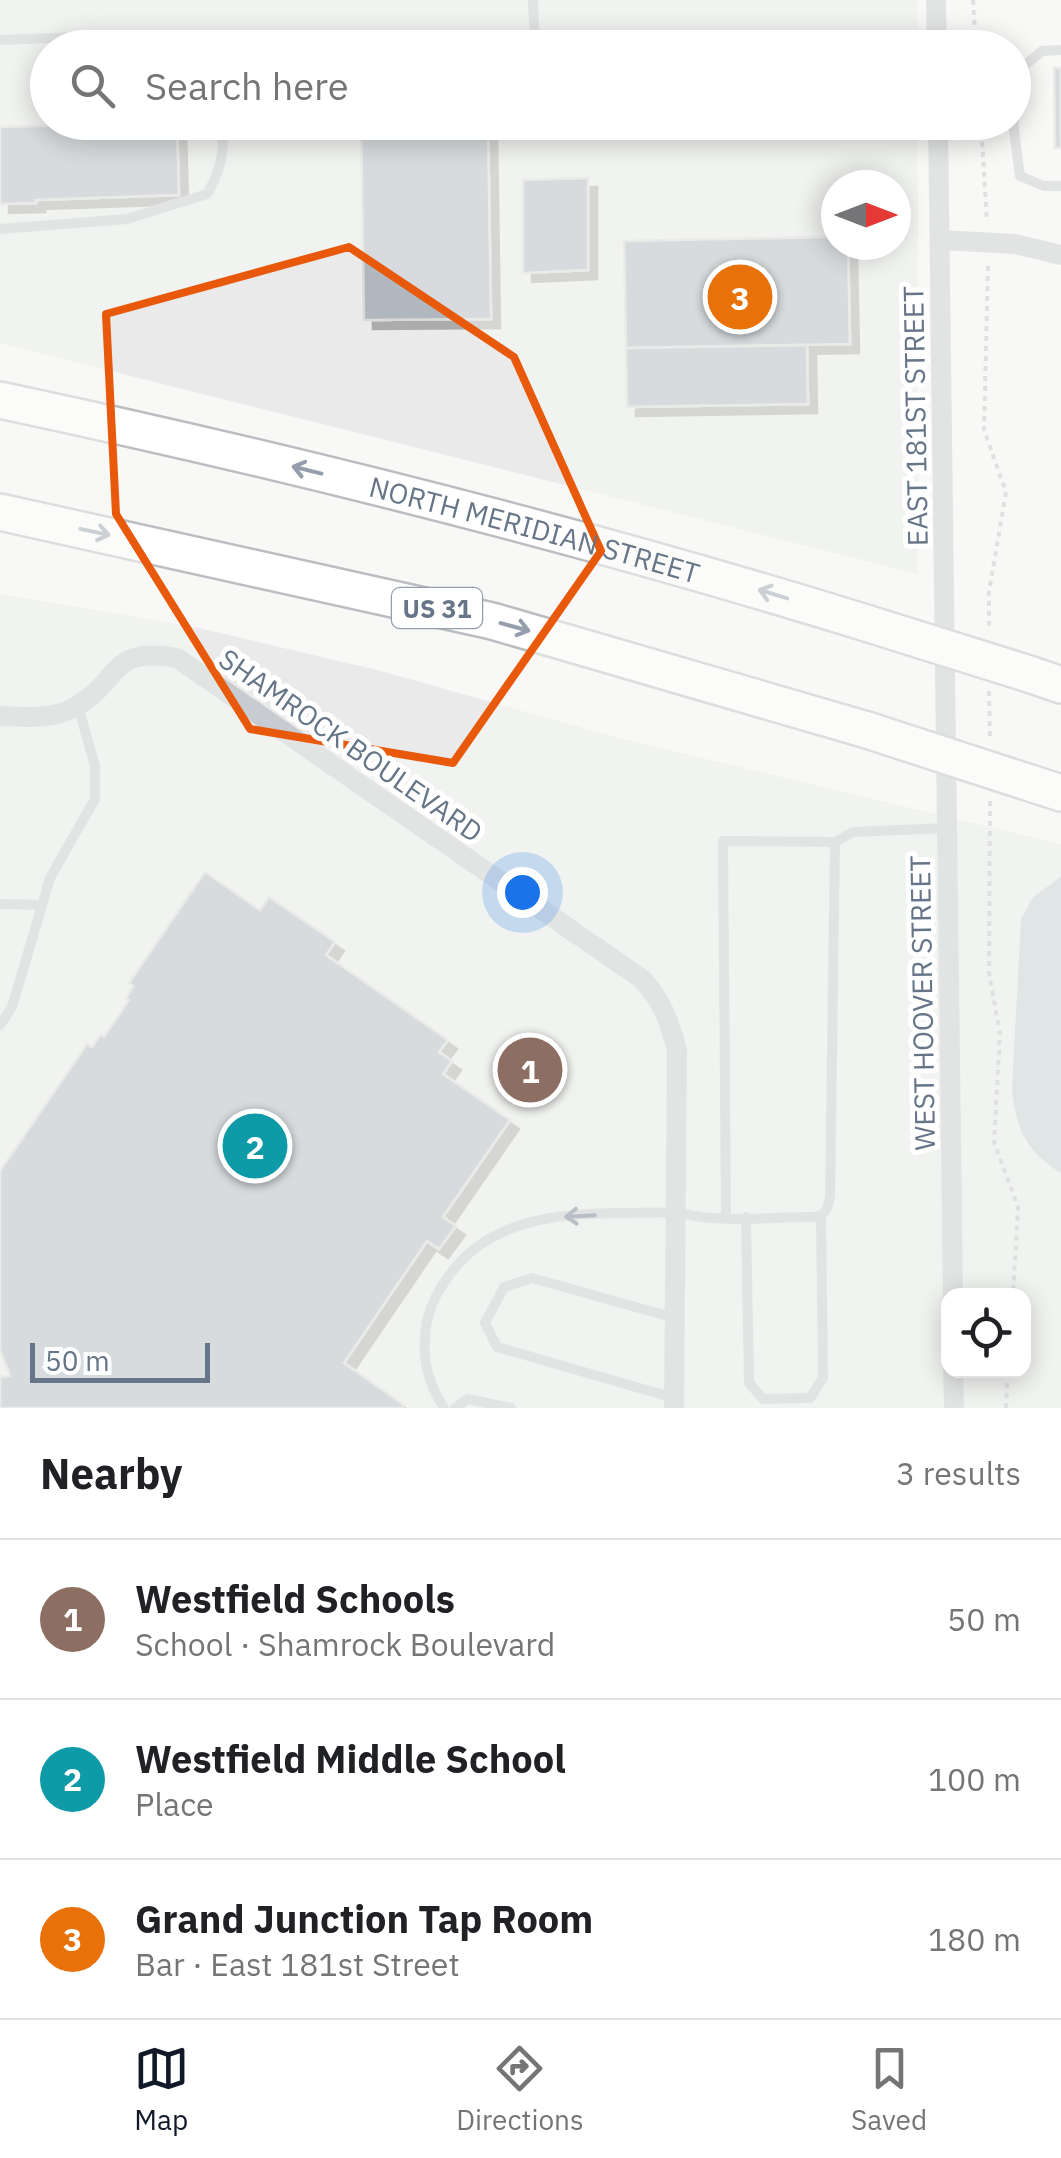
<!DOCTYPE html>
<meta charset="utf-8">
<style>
:root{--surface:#fff;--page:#f2f2f2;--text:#202124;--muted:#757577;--line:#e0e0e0;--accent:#111827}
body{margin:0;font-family:"IBM Plex Sans",sans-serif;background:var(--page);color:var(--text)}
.controls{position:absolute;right:30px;bottom:30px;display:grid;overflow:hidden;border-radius:20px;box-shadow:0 5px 25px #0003}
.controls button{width:90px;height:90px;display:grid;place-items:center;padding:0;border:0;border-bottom:2px solid var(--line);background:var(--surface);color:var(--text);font:50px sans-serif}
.compass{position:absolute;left:821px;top:170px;width:90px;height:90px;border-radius:50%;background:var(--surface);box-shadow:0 5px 25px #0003;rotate:90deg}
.scale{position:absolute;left:30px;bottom:25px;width:180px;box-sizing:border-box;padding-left:10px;border:5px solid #667588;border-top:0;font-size:28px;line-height:35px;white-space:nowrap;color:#667588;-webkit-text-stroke:8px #fff;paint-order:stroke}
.you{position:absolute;left:522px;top:892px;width:35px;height:35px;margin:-25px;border:8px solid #fff;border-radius:50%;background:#1a73e8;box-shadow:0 0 0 15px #1a73e833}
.badge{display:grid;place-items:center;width:65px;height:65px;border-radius:50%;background:var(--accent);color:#fff;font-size:32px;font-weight:700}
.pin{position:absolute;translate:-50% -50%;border:5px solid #fff;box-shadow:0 2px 10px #0006}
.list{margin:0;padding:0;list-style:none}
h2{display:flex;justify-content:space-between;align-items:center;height:130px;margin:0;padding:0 40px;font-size:42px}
h2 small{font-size:32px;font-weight:400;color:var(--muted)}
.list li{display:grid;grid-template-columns:65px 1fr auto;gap:30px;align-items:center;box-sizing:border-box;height:160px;padding:0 40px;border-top:2px solid var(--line)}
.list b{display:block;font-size:38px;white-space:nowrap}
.list p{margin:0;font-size:32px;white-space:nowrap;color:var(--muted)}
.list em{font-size:32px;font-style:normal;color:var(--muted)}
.icon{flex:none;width:55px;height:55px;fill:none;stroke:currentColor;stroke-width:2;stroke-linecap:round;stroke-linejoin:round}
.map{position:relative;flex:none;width:1061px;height:1408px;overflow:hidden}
.search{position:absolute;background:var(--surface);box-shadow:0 5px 25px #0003;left:30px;right:30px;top:30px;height:110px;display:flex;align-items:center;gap:25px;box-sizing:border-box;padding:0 35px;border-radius:55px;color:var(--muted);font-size:38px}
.sheet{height:610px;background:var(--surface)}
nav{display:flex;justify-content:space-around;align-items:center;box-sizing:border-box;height:140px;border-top:2px solid var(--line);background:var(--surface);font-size:28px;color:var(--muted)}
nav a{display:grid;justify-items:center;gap:5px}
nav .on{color:var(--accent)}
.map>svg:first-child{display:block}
</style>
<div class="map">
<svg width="1061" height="1408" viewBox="0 0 1061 1408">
<defs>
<filter id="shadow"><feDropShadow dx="9" dy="9" stdDeviation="0" flood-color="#0004"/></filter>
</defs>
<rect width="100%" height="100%" fill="#f8f9f6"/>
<!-- built -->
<g fill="#e9eae9" fill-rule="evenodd">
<path d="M0 0H917L918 47 48 48V122L918 123V574L0 343ZM836 185H896V245H836Z"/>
<path d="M0 594 199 628 381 671 615 737 1061 844V1408H0ZM948 1296H1024V1370H948Z"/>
</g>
<!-- water -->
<path fill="#c3ccd2" d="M1061 877V1173C1026 1151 1017 1131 1012 1090L1021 919 1033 897Z"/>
<!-- building -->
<g fill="#b0b7be" stroke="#dadad8" stroke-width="2.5" filter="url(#shadow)">
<polygon points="1054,68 1061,68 1061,148 1055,148"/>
<polygon points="177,122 179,195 35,200 36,203 0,204 0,127"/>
<polygon points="361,122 488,122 491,319 364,320"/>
<polygon points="588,178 588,270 523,273 523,180"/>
<polygon points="836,237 836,245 848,245 850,344 626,348 624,241"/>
<polygon points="807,345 808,404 627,407 626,348"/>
<polygon points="205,872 260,910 269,897 335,942 326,955 448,1040 439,1052 452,1061 443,1074 510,1120 443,1217 456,1226 439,1249 427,1241 344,1363 404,1405 402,1408 0,1408 0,1377 10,1376 0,1350 0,1171 87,1044 92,1047 101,1034 104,1037 129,1000 126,998 133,986 129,983"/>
</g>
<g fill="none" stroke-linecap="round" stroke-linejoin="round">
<defs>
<g id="highway">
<path id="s1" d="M0 400C292 462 581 535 866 623"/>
<polyline points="0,512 492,621 867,730"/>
<polyline points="1029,674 1061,685"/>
<polyline points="1030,783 1061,793"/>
</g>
</defs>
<!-- highway casing -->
<use href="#highway" stroke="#babdc1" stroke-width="40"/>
<!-- path -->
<g stroke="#c2c3c6" stroke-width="4" stroke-dasharray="5 5" stroke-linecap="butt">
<polyline points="973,0 976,48"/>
<polyline points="981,122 987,222"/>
<polyline points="988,266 984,430 1006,492 989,592 989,631"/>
<polyline points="989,691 990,741"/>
<polyline points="990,801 989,973 1000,1034 994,1142 1018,1207 1013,1296"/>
<polyline points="1006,1408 1008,1370"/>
</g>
<!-- lane -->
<g stroke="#c8cbcf" stroke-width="10">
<polyline points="533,0 535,48"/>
<polyline points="0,40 73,37 119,48"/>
<polyline points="1014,121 1019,70 1042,51 1061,50"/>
<polyline points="1013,122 1020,176 1044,186 1061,186"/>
<path d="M0 229 127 219 207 194C219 173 229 146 218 122"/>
<polyline points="835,842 853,832 947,828"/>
<polyline points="0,904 40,905"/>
<polyline points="0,1025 12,1007 50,878 95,799 95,766 78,706"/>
<polyline points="746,1217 749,1383 763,1399 810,1398 823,1378 821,1217"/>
<polyline points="674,1398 497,1347 485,1323 504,1287 532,1278 675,1318"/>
<path d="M444 1408C426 1380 421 1354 427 1321 432 1298 444 1280 460 1262 514 1204 604 1215 677 1212 719 1224 768 1217 811 1217 826 1217 827 1210 830 1197L835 842 723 841 726 1217"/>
<polyline points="455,1408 468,1399 511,1408"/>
</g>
<!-- street -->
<g stroke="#c8cbcf" stroke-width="20">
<polyline points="936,0 937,48"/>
<polyline points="938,122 953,1296"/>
<polyline points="940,240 1015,244 1061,255"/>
<path d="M0 716C26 717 54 720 77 706 121 680 109 646 177 658L642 979C662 1001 670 1022 677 1051L674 1408"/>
<polyline points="953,1370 954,1408"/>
</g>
<!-- highway -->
<use href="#highway" stroke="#fff" stroke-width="35"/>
<defs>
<g id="highway-bridge">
<polyline points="866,623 1029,674"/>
<polyline points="867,730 1030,783"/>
</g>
</defs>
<!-- highway-bridge casing -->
<use href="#highway-bridge" stroke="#babdc1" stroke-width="40" stroke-linecap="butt"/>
<!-- highway-bridge -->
<use href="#highway-bridge" stroke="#fff" stroke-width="35"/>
</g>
<!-- one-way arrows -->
<defs><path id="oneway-shaft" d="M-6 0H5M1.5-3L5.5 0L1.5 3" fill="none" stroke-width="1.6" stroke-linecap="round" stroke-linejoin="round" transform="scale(2.5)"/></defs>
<g stroke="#949eac">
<use href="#oneway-shaft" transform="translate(307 470) rotate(-166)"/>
<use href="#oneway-shaft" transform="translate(95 532) rotate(12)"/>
<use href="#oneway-shaft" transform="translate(773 594) rotate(-163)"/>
<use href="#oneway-shaft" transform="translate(515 627) rotate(15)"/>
</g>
<use stroke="#6b798c" href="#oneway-shaft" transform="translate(580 1216) rotate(177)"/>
<!-- marked area -->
<path d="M0 0H1061V1408H0ZM349 247 514 357 601 551 453 763 250 729 116 514 106 314Z" fill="#f8f9f6" fill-opacity=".55" fill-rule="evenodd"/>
<path fill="none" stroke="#e8590c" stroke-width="8" stroke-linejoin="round" d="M349 247 514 357 601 551 453 763 250 729 116 514 106 314Z"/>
<g text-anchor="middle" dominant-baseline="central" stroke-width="10" stroke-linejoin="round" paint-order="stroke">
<!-- shield labels -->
<rect fill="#fff" stroke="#949eac" stroke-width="2.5" x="392" y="588" width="90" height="40" rx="8"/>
<g font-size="25" font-weight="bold" fill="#667588">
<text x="437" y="608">US 31</text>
</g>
<!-- street labels -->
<g font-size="28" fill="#667588" stroke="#fff">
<text transform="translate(915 416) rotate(-91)">EAST 181ST STREET</text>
<text stroke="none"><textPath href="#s1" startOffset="550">NORTH MERIDIAN STREET</textPath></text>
<text transform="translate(351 745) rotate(35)">SHAMROCK BOULEVARD</text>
<text transform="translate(922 1003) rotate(-91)">WEST HOOVER STREET</text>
</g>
</g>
</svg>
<div class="controls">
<button><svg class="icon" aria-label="locate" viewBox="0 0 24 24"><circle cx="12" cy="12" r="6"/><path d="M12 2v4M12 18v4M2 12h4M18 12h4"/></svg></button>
</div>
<svg class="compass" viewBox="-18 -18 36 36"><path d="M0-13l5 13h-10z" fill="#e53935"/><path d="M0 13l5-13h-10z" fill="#757577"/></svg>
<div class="scale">50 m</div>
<div class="you"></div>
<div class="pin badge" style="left:530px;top:1070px;background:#8d6e63">1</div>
<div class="pin badge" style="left:255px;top:1146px;background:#0f9aa8">2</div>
<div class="pin badge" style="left:740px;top:297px;background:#e8710a">3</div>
<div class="search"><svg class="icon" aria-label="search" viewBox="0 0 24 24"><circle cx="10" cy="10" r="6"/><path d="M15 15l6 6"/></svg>Search here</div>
</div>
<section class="sheet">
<h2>Nearby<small>3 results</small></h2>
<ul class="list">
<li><span class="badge" style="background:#8d6e63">1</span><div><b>Westfield Schools</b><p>School · Shamrock Boulevard</p></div><em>50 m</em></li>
<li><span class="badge" style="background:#0f9aa8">2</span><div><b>Westfield Middle School</b><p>Place</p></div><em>100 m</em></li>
<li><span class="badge" style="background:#e8710a">3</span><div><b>Grand Junction Tap Room</b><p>Bar · East 181st Street</p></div><em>180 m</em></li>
</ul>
</section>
<nav>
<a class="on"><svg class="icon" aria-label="map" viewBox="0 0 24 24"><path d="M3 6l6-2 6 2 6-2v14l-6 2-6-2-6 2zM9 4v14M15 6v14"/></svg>Map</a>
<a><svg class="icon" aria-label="directions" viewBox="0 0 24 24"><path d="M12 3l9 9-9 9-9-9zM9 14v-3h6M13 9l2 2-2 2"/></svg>Directions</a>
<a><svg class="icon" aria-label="saved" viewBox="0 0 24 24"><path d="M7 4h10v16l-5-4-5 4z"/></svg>Saved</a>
</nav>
